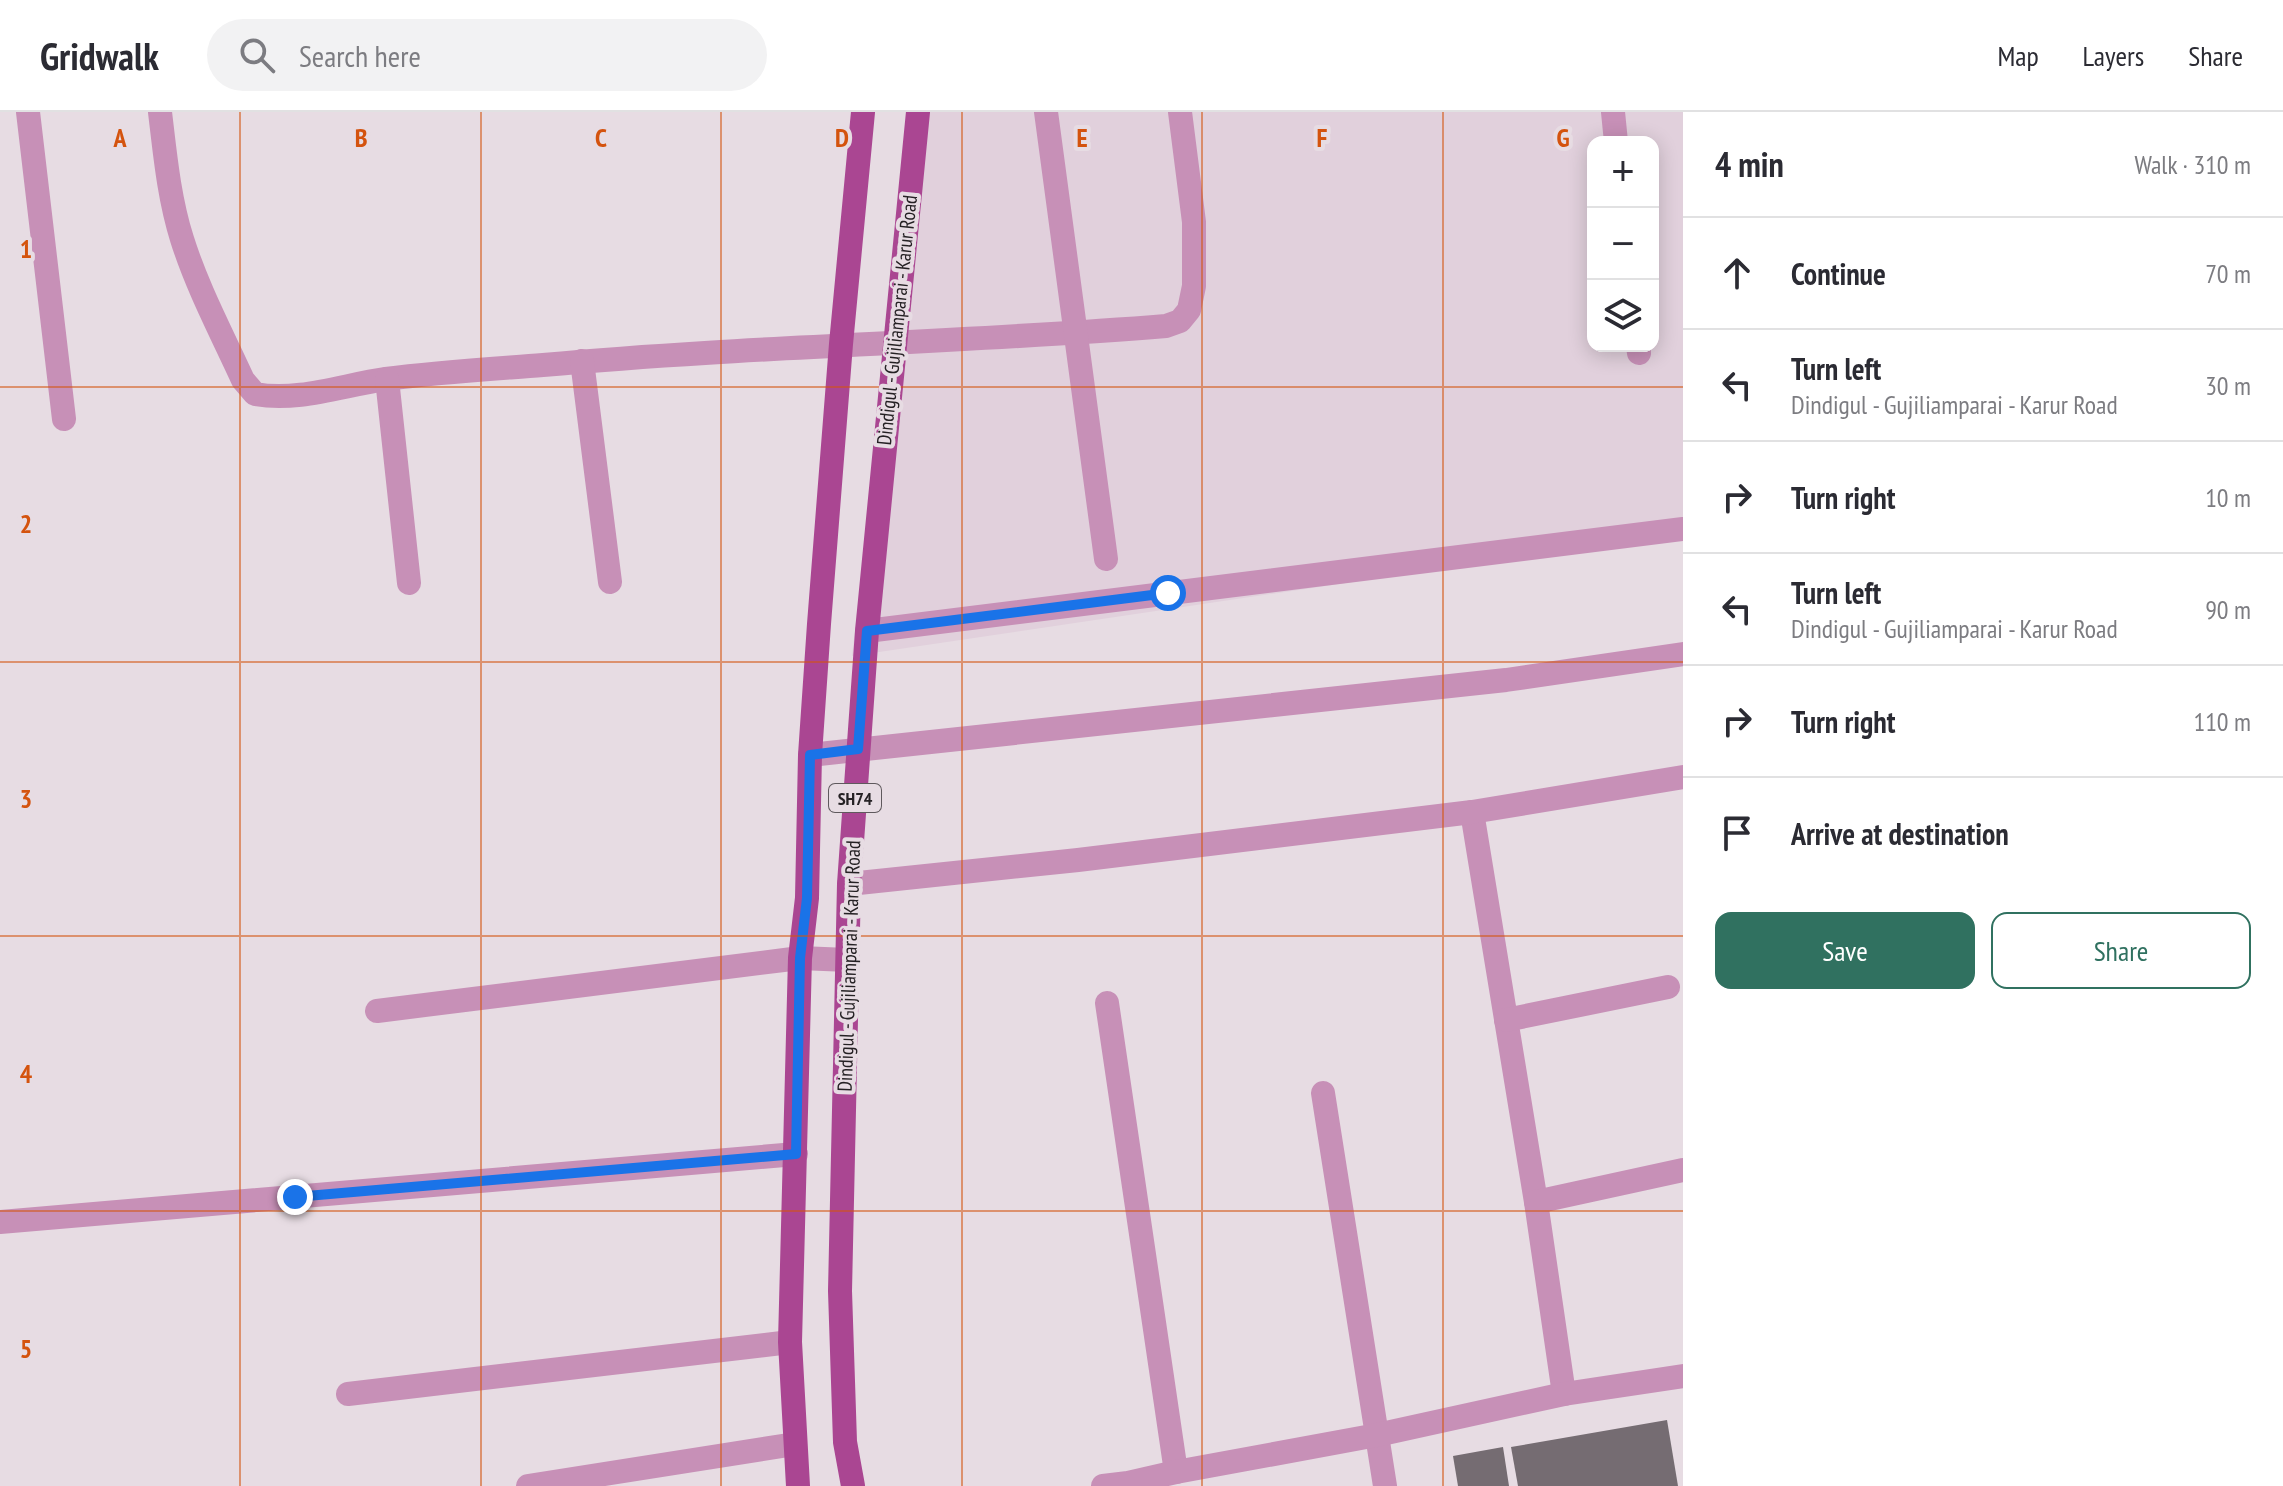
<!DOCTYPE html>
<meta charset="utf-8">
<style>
:root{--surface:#fff;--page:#f2f2f3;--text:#2b2b33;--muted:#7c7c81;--line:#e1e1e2;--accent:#307160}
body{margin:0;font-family:"PT Sans Narrow",sans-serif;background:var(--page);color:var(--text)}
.controls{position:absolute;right:24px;top:24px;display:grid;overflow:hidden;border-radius:16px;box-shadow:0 4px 20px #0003}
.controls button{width:72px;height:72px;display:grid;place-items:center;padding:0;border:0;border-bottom:2px solid var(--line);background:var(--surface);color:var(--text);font:40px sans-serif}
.stop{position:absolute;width:24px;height:24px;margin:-18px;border:6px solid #1a73e8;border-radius:50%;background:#fff}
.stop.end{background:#1a73e8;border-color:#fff;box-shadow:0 2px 8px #0008}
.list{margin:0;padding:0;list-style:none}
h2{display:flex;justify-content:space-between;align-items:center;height:104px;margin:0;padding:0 32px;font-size:34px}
h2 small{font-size:26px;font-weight:400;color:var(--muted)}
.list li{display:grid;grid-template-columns:52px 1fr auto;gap:24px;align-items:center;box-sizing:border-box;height:112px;padding:0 32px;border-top:2px solid var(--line)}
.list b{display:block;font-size:30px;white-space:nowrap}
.list p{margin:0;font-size:26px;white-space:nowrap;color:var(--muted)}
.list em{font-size:26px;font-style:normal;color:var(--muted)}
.actions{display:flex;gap:16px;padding:24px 32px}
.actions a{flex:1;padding:18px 0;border:2px solid var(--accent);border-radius:16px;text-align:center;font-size:28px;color:var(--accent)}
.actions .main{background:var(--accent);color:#fff}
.icon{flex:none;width:44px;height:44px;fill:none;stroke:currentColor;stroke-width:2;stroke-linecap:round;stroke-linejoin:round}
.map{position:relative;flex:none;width:1683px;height:1374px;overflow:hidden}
header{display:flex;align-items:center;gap:48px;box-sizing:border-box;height:112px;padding:0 40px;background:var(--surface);border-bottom:2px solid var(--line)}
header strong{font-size:38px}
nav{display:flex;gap:44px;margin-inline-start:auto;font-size:28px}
.search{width:560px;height:72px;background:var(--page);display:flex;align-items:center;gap:20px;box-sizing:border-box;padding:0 28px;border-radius:44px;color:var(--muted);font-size:30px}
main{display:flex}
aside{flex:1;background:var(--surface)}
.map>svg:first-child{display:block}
</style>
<header>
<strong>Gridwalk</strong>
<div class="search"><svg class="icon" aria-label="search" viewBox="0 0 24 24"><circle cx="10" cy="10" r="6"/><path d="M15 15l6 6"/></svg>Search here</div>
<nav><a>Map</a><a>Layers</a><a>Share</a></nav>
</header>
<main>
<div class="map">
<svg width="1683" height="1374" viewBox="0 0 1683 1374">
<rect width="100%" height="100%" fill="#e7dce3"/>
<!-- built -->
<path fill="#e1d0dc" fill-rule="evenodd" d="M914 0H1683V421L852 544ZM1593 30H1653V234H1593Z"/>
<!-- building -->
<g fill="#756c72">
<polygon points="1667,1308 1678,1374 1518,1374 1511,1335"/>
<polygon points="1503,1335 1509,1374 1458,1374 1453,1344"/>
</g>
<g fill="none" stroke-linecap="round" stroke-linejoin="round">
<!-- minor -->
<g stroke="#c790b7" stroke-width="24">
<polyline points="28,0 64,307"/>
<path d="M160 0C165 42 169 86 182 127 197 175 222 222 243 268L255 282C298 290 343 273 386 267 438 260 491 257 543 253 750 234 959 231 1166 214L1180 209 1189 198 1194 174V110L1180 0"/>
<polyline points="1046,0 1106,447"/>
<polyline points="1613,0 1616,30"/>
<polyline points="1638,234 1639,241"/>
<polyline points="582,249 610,470"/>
<polyline points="387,267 409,471"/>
<polyline points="867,519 1683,417"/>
<polyline points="810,643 1506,568 1683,542"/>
<polyline points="1472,700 1536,1090 1564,1282"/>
<polyline points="849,772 1078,748 1472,700 1683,665"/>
<polyline points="1107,891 1176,1360"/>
<polyline points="377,899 800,846 848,848"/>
<polyline points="1506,908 1668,875"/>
<polyline points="1323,981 1385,1374"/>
<polyline points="1536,1090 1683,1058"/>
<polyline points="0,1110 796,1042"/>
<polyline points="348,1282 790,1230"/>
<polyline points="528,1374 795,1332"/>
<polyline points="1103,1374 1128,1371 1176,1360 1377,1323 1564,1282 1683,1264"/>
</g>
<!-- major -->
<g stroke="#aa4692" stroke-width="24">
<polyline points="798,1374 790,1230 800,846 807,786 810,643 819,512 841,232 863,0"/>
<polyline points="853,1374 845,1330 840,1179 849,772 867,519 918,0"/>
</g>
</g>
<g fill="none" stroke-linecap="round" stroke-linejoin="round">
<!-- route -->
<polyline stroke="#1a73e8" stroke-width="10" points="295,1085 796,1042 800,846 807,786 810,643 858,637 867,519 1168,481"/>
</g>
<!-- grid -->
<path fill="none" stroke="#d4530e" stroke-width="2" stroke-opacity="0.55" d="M240 0V1374M481 0V1374M721 0V1374M962 0V1374M1202 0V1374M1443 0V1374M0 275H1683M0 550H1683M0 824H1683M0 1099H1683"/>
<g text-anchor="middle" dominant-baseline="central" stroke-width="8" stroke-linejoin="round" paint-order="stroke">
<!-- shield labels -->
<rect fill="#e7dce3" stroke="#5f595d" stroke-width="2" x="829" y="672" width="52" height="28" rx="6"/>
<g font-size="18" font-weight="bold" fill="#252124">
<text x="855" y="686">SH74</text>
</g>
<!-- street labels -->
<g font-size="20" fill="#252124" stroke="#e7dce3">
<text transform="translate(897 208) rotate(-84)">Dindigul - Gujiliamparai - Karur Road</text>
<text transform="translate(849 854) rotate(-88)">Dindigul - Gujiliamparai - Karur Road</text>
</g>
</g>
<g font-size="26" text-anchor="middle" font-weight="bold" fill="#d4530e" stroke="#e7dce3" stroke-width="8" stroke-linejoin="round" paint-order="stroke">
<text x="120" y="35">A</text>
<text x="361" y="35">B</text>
<text x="601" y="35">C</text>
<text x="842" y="35">D</text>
<text x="1082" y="35">E</text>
<text x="1322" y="35">F</text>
<text x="1563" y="35">G</text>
<text x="26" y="146">1</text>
<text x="26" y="421">2</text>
<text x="26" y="696">3</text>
<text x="26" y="971">4</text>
<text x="26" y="1246">5</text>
</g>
</svg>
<div class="controls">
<button>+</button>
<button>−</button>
<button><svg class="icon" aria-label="layers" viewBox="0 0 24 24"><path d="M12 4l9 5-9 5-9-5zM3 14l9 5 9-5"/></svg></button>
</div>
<div class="stop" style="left:1168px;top:481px"></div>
<div class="stop end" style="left:295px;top:1085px"></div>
</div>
<aside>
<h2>4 min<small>Walk · 310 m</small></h2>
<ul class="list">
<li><svg class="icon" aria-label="ahead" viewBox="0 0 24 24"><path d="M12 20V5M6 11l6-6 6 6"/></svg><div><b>Continue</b></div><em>70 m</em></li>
<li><svg class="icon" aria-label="left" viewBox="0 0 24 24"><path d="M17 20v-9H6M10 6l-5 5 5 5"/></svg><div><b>Turn left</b><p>Dindigul - Gujiliamparai - Karur Road</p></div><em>30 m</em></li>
<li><svg class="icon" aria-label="right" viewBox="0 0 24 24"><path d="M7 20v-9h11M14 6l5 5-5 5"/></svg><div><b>Turn right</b></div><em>10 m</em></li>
<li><svg class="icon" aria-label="left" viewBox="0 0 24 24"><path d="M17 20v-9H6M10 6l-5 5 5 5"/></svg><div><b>Turn left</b><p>Dindigul - Gujiliamparai - Karur Road</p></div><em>90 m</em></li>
<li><svg class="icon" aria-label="right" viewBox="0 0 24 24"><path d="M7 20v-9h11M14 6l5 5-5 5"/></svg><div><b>Turn right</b></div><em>110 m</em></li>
<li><svg class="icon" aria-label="arrive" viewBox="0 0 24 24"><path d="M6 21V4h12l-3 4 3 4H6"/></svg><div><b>Arrive at destination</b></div></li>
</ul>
<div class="actions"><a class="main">Save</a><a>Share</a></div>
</aside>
</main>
